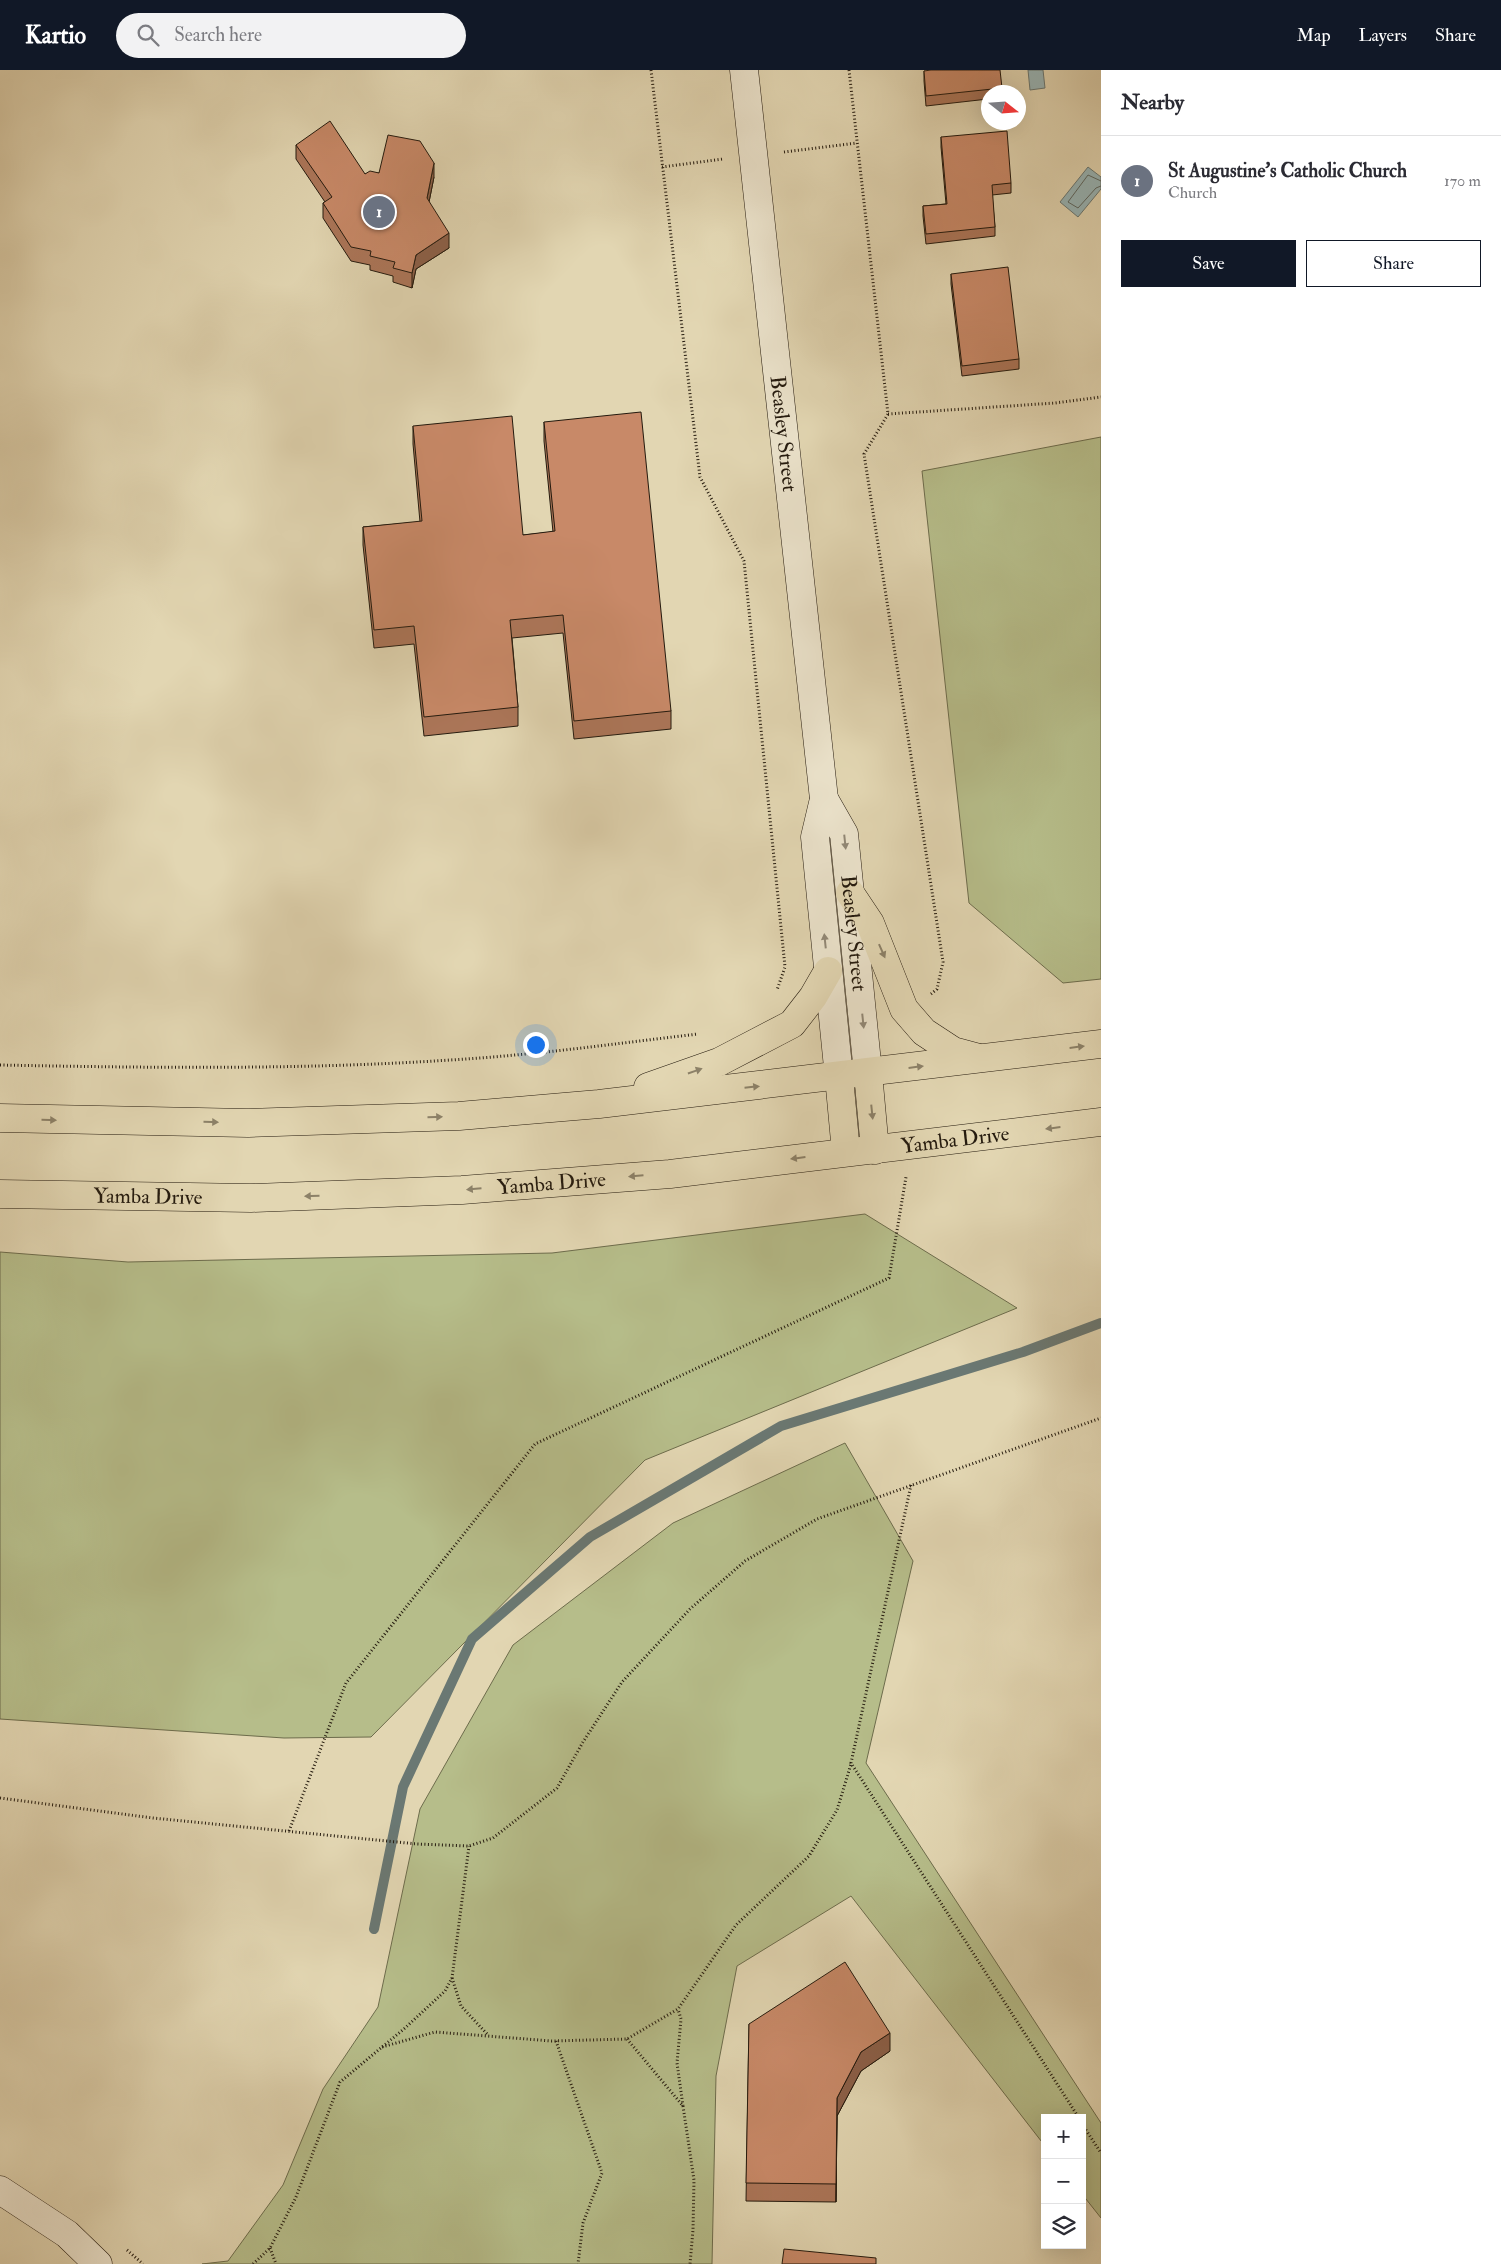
<!DOCTYPE html>
<meta charset="utf-8">
<style>
:root{--surface:#fff;--page:#f2f2f3;--text:#2b2b33;--muted:#7c7c81;--line:#e1e1e2;--accent:#111827}
body{margin:0;font-family:"IM FELL Double Pica",serif;background:var(--page);color:var(--text)}
.controls{position:absolute;right:15px;bottom:15px;display:grid;overflow:hidden;border-radius:0px;box-shadow:0 5px 20px #0002}
.controls button{width:45px;height:45px;display:grid;place-items:center;padding:0;border:0;border-bottom:1px solid var(--line);background:var(--surface);color:var(--text);font:25px sans-serif}
.compass{position:absolute;left:981px;top:15px;width:45px;height:45px;border-radius:50%;background:var(--surface);box-shadow:0 5px 20px #0002;rotate:107deg}
.you{position:absolute;left:535px;top:974px;width:18px;height:18px;margin:-12px;border:4px solid #fff;border-radius:50%;background:#1a73e8;box-shadow:0 0 0 8px #1a73e833}
.badge{display:grid;place-items:center;width:32px;height:32px;border-radius:50%;background:var(--accent);color:#fff;font-size:16px;font-weight:700}
.pin{position:absolute;translate:-50% -50%;border:2px solid #fff;box-shadow:0 1px 5px #0006}
.list{margin:0;padding:0;list-style:none}
h2{display:flex;justify-content:space-between;align-items:center;height:65px;margin:0;padding:0 20px;font-size:21px}
h2 small{font-size:16px;font-weight:400;color:var(--muted)}
.list li{display:grid;grid-template-columns:32px 1fr auto;gap:15px;align-items:center;box-sizing:border-box;height:90px;padding:0 20px;border-top:1px solid var(--line)}
.list b{display:block;font-size:19px;white-space:nowrap}
.list p{margin:0;font-size:16px;white-space:nowrap;color:var(--muted)}
.list em{font-size:16px;font-style:normal;color:var(--muted)}
.actions{display:flex;gap:10px;padding:15px 20px}
.actions a{flex:1;padding:11px 0;border:1px solid var(--accent);border-radius:0px;text-align:center;font-size:18px;color:var(--accent)}
.actions .main{background:var(--accent);color:#fff}
.icon{flex:none;width:28px;height:28px;fill:none;stroke:currentColor;stroke-width:2;stroke-linecap:round;stroke-linejoin:round}
.map{position:relative;flex:none;width:1101px;height:2194px;overflow:hidden}
header{display:flex;align-items:center;gap:30px;box-sizing:border-box;height:70px;padding:0 25px;background:var(--accent);color:#fff}
header strong{font-size:24px}
nav{display:flex;gap:28px;margin-inline-start:auto;font-size:18px}
.search{width:350px;height:45px;background:var(--page);display:flex;align-items:center;gap:12px;box-sizing:border-box;padding:0 18px;border-radius:28px;color:var(--muted);font-size:19px}
main{display:flex}
aside{flex:1;background:var(--surface)}
.map>svg:first-child{display:block}
</style>
<header>
<strong>Kartio</strong>
<div class="search"><svg class="icon" aria-label="search" viewBox="0 0 24 24"><circle cx="10" cy="10" r="6"/><path d="M15 15l6 6"/></svg>Search here</div>
<nav><a>Map</a><a>Layers</a><a>Share</a></nav>
</header>
<main>
<div class="map">
<svg width="1101" height="2194" viewBox="0 0 1101 2194">
<rect width="100%" height="100%" fill="#e2d6b2"/>
<filter id="stains"><feTurbulence type="fractalNoise" baseFrequency=".004" numOctaves="4"/><feColorMatrix values="0 0 0 0 .2 0 0 0 0 .09 0 0 0 0 .02 0 0 0 .5 -.17"/></filter>
<radialGradient id="worn" r=".72"><stop offset=".6" stop-color="#630" stop-opacity="0"/><stop offset="1" stop-color="#630" stop-opacity=".3"/></radialGradient>
<!-- green -->
<g fill="#b6bd8a" stroke="#6d6c4c">
<polygon points="1101,367 1101,909 1063,913 969,833 922,401"/>
<polygon points="865,1144 1017,1238 645,1390 371,1667 284,1668 0,1649 0,1182 128,1192 552,1183"/>
<polygon points="845,1373 913,1491 866,1693 1101,2053 1101,2148 1082,2124 1082,2048 1045,2048 1045,2076 851,1826 737,1896 716,2006 712,2194 202,2194 228,2191 283,2115 323,2019 378,1937 420,1739 513,1575 673,1453"/>
</g>
<!-- water -->
<g fill="#99b6b7" stroke="#6a7873">
<polygon points="1028,0 1043,0 1045,18 1030,20"/>
<polygon points="1088,97 1101,107 1101,119 1078,147 1060,132"/>
</g>
<g fill="none" stroke-linecap="round" stroke-linejoin="round">
<!-- shore -->
<polyline stroke="#5e6862" stroke-width="1" points="1101,111 1088,105 1068,132 1078,138 1096,118 1101,116"/>
<!-- stream -->
<polyline stroke="#6a7873" stroke-width="10" points="374,1859 403,1717 472,1569 590,1467 781,1356 1023,1282 1101,1253"/>
<defs>
<g id="secondary">
<path id="s1" d="M744 0 824 729 815 767 839 1007"/>
<path id="s2" d="M824 729 844 764 868 1003"/>
<polyline points="0,2120 67,2164 98,2194"/>
</g>
<g id="primary">
<polyline points="850,823 870,853 904,939 924,962 953,981 979,988"/>
<polyline points="868,1003 875,1080"/>
<polyline points="839,1007 846,1082"/>
<polyline points="648,1017 719,992 792,954 813,927 828,901"/>
<polyline points="0,1048 248,1053 459,1046 599,1034 1101,974"/>
<path id="s3" d="M0 1124 251 1128 462 1120 670 1104 1101 1052"/>
</g>
</defs>
<!-- secondary casing -->
<use href="#secondary" stroke="#241a0e" stroke-width="29"/>
<!-- primary casing -->
<use href="#primary" stroke="#241a0e" stroke-width="29"/>
<!-- path -->
<g stroke="#241a0e" stroke-width="3" stroke-dasharray="1 2.5" stroke-linecap="butt">
<polyline points="651,0 700,407 744,491 785,897 777,920"/>
<polyline points="849,0 888,344 864,384 943,892 937,919 931,924"/>
<polyline points="784,82 857,73"/>
<polyline points="662,97 723,89"/>
<polyline points="888,344 1055,333 1101,327"/>
<path d="M0 995C155 998 310 1000 465 989 543 984 620 973 698 964"/>
<polyline points="911,1415 851,1693 1079,2048"/>
<polyline points="0,1728 153,1748 417,1774 469,1776 493,1768 557,1718 583,1672 622,1612 690,1539 745,1491 817,1449 1101,1348"/>
<polyline points="289,1761 346,1613 535,1374 889,1208 906,1107"/>
<polyline points="452,1908 461,1936 488,1965"/>
<polyline points="627,1969 683,2036 677,1993 681,1949 678,1939"/>
<polyline points="556,1971 602,2103 583,2153 578,2194"/>
<polyline points="382,1977 435,1962 552,1971 627,1969 678,1939 736,1855 809,1786 837,1740 851,1694"/>
<polyline points="683,2036 694,2110 693,2160 690,2194"/>
<polyline points="1082,2054 1101,2083"/>
<polyline points="270,2178 276,2194"/>
<polyline points="127,2180 143,2194"/>
<polyline points="253,2194 270,2178 296,2127 340,2012 405,1958 445,1921 452,1908 469,1776"/>
</g>
<!-- secondary -->
<use href="#secondary" stroke="#ece4cd" stroke-width="28"/>
<!-- primary -->
<use href="#primary" stroke="#e2d6b2" stroke-width="28"/>
</g>
<!-- wall -->
<g fill="#ac7659" stroke="#241a0e">
<polygon points="924,1 1002,18 1002,22 988,22 988,29 926,36 924,11"/>
<polygon points="941,67 1011,113 1011,123 992,125 995,157 995,166 926,174 923,146 923,136 946,134 941,77"/>
<polygon points="296,75 365,104 379,103 434,107 429,132 449,178 416,199 412,218 393,212 393,206 370,200 370,195 351,191 323,148 323,133 325,132 296,89"/>
<polygon points="951,204 1019,289 1019,299 962,306 951,214"/>
<polygon points="544,352 671,641 671,659 574,669 563,563 512,568 518,637 518,656 424,666 414,574 374,578 363,475 363,457 420,452 413,374 413,356 523,465 553,462 544,371"/>
<polygon points="749,1954 890,1981 861,2001 837,2046 836,2132 746,2131"/>
</g>
<!-- shaded-wall -->
<g fill="#8c6049" stroke="#241a0e">
<polygon points="434,93 434,107 427,142 427,128"/>
<polygon points="449,163 449,178 416,199 412,218 412,203 416,185"/>
<polygon points="890,1963 890,1981 861,2001 837,2046 836,2132 837,2028 861,1982"/>
</g>
<!-- building -->
<g fill="#c88968" stroke="#241a0e">
<polygon points="931,0 1000,0 1002,18 926,26 924,1"/>
<polygon points="330,51 365,104 370,101 379,103 388,65 420,71 434,93 427,128 449,163 416,185 412,203 393,198 395,192 370,186 371,181 351,177 323,133 332,127 296,75"/>
<polygon points="1007,61 1011,113 992,115 995,157 926,164 923,136 947,134 941,67"/>
<polygon points="1008,197 1019,289 962,296 951,204"/>
<polygon points="641,342 671,641 574,651 563,545 510,550 518,637 424,647 414,556 374,560 363,457 422,451 413,356 512,346 523,465 555,461 544,352"/>
<polygon points="845,1892 890,1963 861,1982 837,2028 836,2114 746,2113 749,1954"/>
<polygon points="784,2179 876,2188 876,2194 782,2194"/>
</g>
<!-- one-way arrows -->
<defs><path id="oneway-solid" d="M-6-.8H1V-3.2L6.5 0L1 3.2V.8H-6Z" transform="scale(1.25)"/></defs>
<g fill="#928977">
<use href="#oneway-solid" transform="translate(845 772) rotate(84)"/>
<use href="#oneway-solid" transform="translate(825 871) rotate(-96)"/>
<use href="#oneway-solid" transform="translate(863 951) rotate(84)"/>
</g>
<g fill="#8c8168">
<use href="#oneway-solid" transform="translate(882 881) rotate(66)"/>
<use href="#oneway-solid" transform="translate(1077 977) rotate(-7)"/>
<use href="#oneway-solid" transform="translate(916 997) rotate(-7)"/>
<use href="#oneway-solid" transform="translate(695 1001) rotate(-19)"/>
<use href="#oneway-solid" transform="translate(752 1017) rotate(-6)"/>
<use href="#oneway-solid" transform="translate(872 1042) rotate(84)"/>
<use href="#oneway-solid" transform="translate(435 1047) rotate(-2)"/>
<use href="#oneway-solid" transform="translate(49 1050) rotate(1)"/>
<use href="#oneway-solid" transform="translate(211 1052) rotate(1)"/>
<use href="#oneway-solid" transform="translate(1053 1058) rotate(173)"/>
<use href="#oneway-solid" transform="translate(798 1088) rotate(173)"/>
<use href="#oneway-solid" transform="translate(636 1106) rotate(175)"/>
<use href="#oneway-solid" transform="translate(474 1119) rotate(175)"/>
<use href="#oneway-solid" transform="translate(312 1126) rotate(178)"/>
</g>
<g text-anchor="middle" dominant-baseline="central" stroke-width="4.5" stroke-linejoin="round" paint-order="stroke">
<!-- street labels -->
<g font-size="21" fill="#241a0e" stroke="#ece4cd">
<text stroke="none"><textPath href="#s1" startOffset="366">Beasley Street</textPath></text>
<text stroke="none"><textPath href="#s2" startOffset="140">Beasley Street</textPath></text>
<text stroke="none"><textPath href="#s3" startOffset="958">Yamba Drive</textPath></text>
<text stroke="none"><textPath href="#s3" startOffset="552">Yamba Drive</textPath></text>
<text stroke="none"><textPath href="#s3" startOffset="148">Yamba Drive</textPath></text>
</g>
</g>
<rect width="100%" height="100%" filter="url(#stains)"/>
<rect width="100%" height="100%" fill="url(#worn)"/>
</svg>
<div class="controls">
<button>+</button>
<button>−</button>
<button><svg class="icon" aria-label="layers" viewBox="0 0 24 24"><path d="M12 4l9 5-9 5-9-5zM3 14l9 5 9-5"/></svg></button>
</div>
<svg class="compass" viewBox="-18 -18 36 36"><path d="M0-13l5 13h-10z" fill="#e53935"/><path d="M0 13l5-13h-10z" fill="#7c7c81"/></svg>
<div class="you"></div>
<div class="pin badge" style="left:379px;top:142px;background:#6b7280">1</div>
</div>
<aside>
<h2>Nearby<small></small></h2>
<ul class="list">
<li><span class="badge" style="background:#6b7280">1</span><div><b>St Augustine's Catholic Church</b><p>Church</p></div><em>170 m</em></li>
</ul>
<div class="actions"><a class="main">Save</a><a>Share</a></div>
</aside>
</main>
